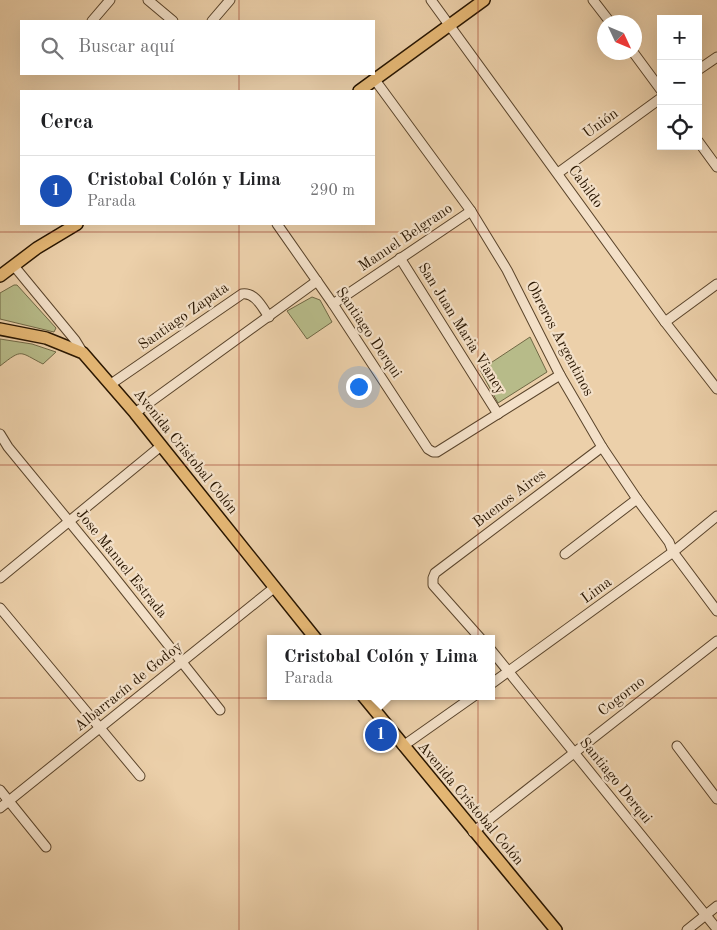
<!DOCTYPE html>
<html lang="es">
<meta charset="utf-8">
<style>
:root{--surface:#fff;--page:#f6f6f6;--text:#202124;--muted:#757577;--line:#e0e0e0;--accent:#1a73e8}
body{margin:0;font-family:"Old Standard TT",serif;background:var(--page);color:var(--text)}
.controls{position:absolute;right:15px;top:15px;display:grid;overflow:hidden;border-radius:0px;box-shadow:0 5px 20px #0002}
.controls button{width:45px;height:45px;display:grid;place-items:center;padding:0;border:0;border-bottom:1px solid var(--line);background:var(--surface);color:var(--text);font:25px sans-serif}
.compass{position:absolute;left:597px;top:15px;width:45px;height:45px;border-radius:50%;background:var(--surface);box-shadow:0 5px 20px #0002;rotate:134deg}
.you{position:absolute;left:358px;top:386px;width:18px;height:18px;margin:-12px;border:4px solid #fff;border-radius:50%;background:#1a73e8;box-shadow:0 0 0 8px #1a73e833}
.badge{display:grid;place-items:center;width:32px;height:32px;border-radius:50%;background:var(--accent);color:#fff;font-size:16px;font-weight:700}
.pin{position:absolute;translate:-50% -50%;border:2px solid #fff;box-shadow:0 1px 5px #0006}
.popup{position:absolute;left:267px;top:635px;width:228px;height:65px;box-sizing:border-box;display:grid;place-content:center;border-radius:0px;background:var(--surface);filter:drop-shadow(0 1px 4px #0005);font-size:16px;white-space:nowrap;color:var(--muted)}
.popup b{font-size:19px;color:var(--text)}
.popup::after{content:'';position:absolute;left:50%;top:100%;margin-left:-10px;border:10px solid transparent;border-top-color:var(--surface)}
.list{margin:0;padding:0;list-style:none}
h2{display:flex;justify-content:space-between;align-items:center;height:65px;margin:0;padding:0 20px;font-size:21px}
h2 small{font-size:16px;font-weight:400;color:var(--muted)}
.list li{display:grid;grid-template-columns:32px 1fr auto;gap:15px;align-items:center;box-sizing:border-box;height:70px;padding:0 20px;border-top:1px solid var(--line)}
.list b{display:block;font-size:19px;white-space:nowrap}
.list p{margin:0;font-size:16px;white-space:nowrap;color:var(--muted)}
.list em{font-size:16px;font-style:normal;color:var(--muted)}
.icon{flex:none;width:28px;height:28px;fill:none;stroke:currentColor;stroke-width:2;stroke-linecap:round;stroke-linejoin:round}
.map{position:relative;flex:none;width:717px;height:930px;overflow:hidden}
.search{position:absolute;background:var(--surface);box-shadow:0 5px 20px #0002;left:20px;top:20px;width:355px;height:55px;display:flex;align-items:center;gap:12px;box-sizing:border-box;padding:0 18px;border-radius:0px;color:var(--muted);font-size:19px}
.panel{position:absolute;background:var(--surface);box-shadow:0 5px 20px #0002;left:20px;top:90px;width:355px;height:135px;border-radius:0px}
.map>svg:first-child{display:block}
</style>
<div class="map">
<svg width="717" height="930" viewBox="0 0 717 930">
<rect width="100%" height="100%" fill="#ecd0aa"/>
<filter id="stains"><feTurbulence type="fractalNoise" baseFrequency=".004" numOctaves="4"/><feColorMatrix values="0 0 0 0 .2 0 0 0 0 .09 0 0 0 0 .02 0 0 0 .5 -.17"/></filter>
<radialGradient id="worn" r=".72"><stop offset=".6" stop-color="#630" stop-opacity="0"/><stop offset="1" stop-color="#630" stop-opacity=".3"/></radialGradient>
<!-- green -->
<g fill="#b7bb89" stroke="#706845">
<polygon points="14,285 17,285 56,328 54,332 0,319 0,293"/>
<polygon points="312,297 320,300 332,322 307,339 287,311"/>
<polygon points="530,337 547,372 498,403 480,370"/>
<path d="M0 339 32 344 56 352 43 364C19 352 23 348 0 366Z"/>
</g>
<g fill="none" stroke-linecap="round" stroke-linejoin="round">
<defs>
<g id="minor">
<polyline points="148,0 173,21"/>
<polyline points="431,0 665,322 717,389"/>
<polyline points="593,0 610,22"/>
<polyline points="92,21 110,0"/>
<polyline points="212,21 230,0"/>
<polyline points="633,52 661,90"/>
<polyline points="698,70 717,57"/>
<polyline points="375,80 471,211 507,270 560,375 602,447 637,499 669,542 673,552 717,611"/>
<polyline points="698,141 717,167"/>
<polyline points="558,173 661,98"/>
<polyline points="277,224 333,304 428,449 433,452 437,452 560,375"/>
<polyline points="400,258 498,414"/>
<polyline points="14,266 75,340 83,353"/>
<polyline points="333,304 471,211"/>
<polyline points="665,322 717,284"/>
<path d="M111 384 242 294C255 292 262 307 269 317"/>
<polyline points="135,413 317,281"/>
<polyline points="0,434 8,447 100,559 220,710"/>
<polyline points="565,554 637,499"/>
<polyline points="0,578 161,446"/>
<polyline points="0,608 140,776"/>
<polyline points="481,639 433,585 433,578 435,573 602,447"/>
<polyline points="491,650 717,929"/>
<polyline points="491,684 673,552 717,516"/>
<polyline points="403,746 474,696"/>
<polyline points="677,746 717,799"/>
<polyline points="0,790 46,847"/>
<polyline points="0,808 275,587"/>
<polyline points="473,832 717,641"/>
<polyline points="687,930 717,906"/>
</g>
<g id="major">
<polyline points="359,91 484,0"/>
<polyline points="0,276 37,248 77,224"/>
<polyline points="0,329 46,338 83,353 135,413 316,639"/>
<polyline points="363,696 556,930"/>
</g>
</defs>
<!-- minor casing -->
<use href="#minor" stroke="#5a442b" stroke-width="11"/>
<!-- major casing -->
<use href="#major" stroke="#291601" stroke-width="14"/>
<!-- minor -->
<use href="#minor" stroke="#f3e0c8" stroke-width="9"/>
<!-- major -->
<use href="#major" stroke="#e6b875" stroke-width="11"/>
</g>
<!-- grid -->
<path fill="none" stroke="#8f2418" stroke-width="1" stroke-opacity="0.55" d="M239 0V21M478 0V930M239 74V91M239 224V930M0 232H717M0 465H717M0 698H717"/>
<g text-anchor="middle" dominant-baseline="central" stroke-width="4.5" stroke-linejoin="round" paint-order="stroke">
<!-- street labels -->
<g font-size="15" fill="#291601" stroke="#f3e0c8">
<text transform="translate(601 124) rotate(-36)">Unión</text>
<text transform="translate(585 187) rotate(54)">Cabildo</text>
<text transform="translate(406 238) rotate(-34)">Manuel Belgrano</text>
<text transform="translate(184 317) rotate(-35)">Santiago Zapata</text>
<text transform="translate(461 329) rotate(58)">San Juan Maria Vianey</text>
<text transform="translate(368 333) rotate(56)">Santiago Derqui</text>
<text transform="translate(559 339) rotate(62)">Obreros Argentinos</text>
<text transform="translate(185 452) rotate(51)">Avenida Cristobal Colón</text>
<text transform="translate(510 499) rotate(-37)">Buenos Aires</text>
<text transform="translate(121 564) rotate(51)">Jose Manuel Estrada</text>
<text transform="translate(597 591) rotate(-36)">Lima</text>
<text transform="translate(129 687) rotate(-39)">Albarracín de Godoy</text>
<text transform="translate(622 697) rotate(-38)">Cogorno</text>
<text transform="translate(615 781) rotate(51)">Santiago Derqui</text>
<text transform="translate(470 804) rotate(50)">Avenida Cristobal Colón</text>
</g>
</g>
<rect width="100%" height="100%" filter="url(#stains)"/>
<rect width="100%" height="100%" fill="url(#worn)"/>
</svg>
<div class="controls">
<button>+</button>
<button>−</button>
<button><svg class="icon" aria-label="locate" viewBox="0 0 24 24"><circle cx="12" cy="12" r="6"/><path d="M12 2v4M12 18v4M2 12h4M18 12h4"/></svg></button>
</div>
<svg class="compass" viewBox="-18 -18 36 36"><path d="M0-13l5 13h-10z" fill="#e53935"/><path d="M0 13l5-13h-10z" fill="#757577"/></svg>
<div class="you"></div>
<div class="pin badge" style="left:381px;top:735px;background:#1a4fb4">1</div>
<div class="popup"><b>Cristobal Colón y Lima</b>Parada</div>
<div class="search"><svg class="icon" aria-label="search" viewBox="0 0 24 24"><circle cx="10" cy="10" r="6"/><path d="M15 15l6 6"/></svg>Buscar aquí</div>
<section class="panel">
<h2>Cerca<small></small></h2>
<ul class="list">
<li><span class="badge" style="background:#1a4fb4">1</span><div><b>Cristobal Colón y Lima</b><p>Parada</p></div><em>290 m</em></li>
</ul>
</section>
</div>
